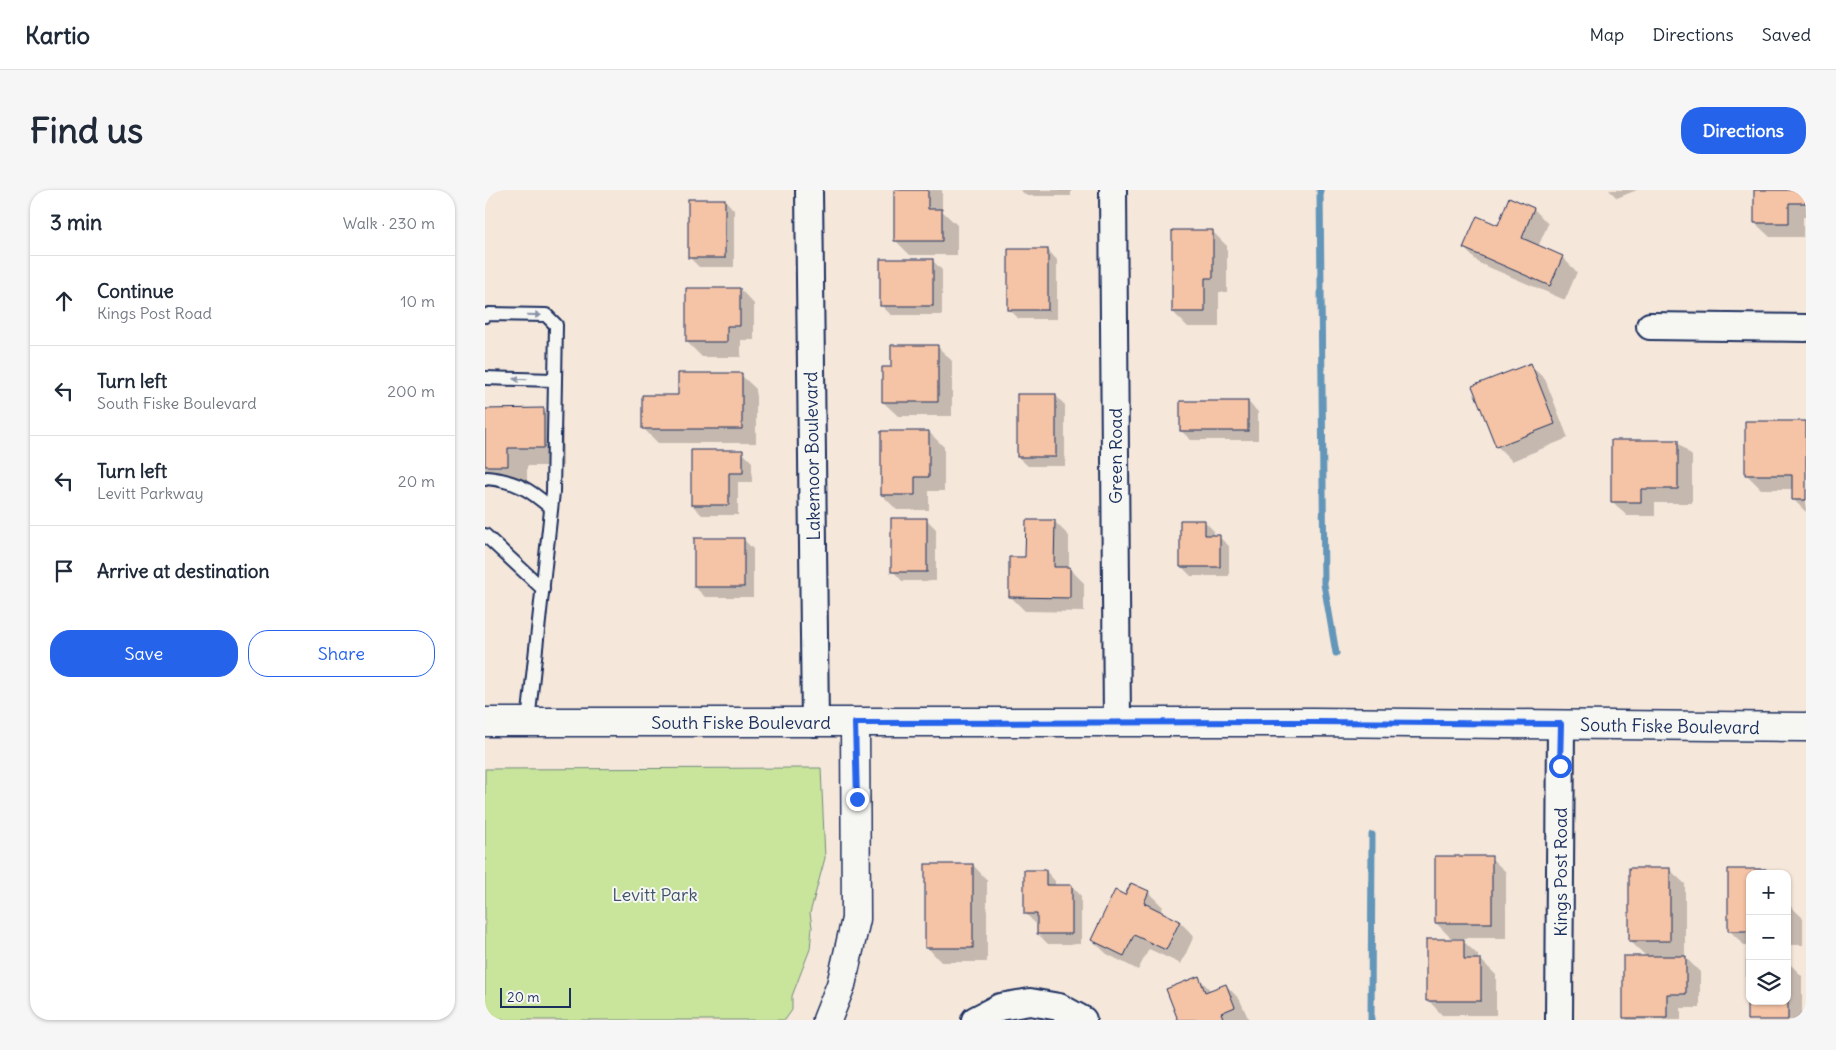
<!DOCTYPE html>
<meta charset="utf-8">
<style>
:root{--surface:#fff;--page:#f6f6f7;--text:#1f2937;--muted:#747a83;--line:#e0e1e3;--accent:#2563eb}
body{margin:0;font-family:Delius,sans-serif;background:var(--page);color:var(--text)}
.controls{position:absolute;right:15px;bottom:15px;display:grid;overflow:hidden;border-radius:10px;box-shadow:0 1px 4px #0004}
.controls button{width:45px;height:45px;display:grid;place-items:center;padding:0;border:0;border-bottom:1px solid var(--line);background:var(--surface);color:var(--text);font:25px sans-serif}
.scale{position:absolute;left:15px;bottom:12px;width:71px;box-sizing:border-box;padding-left:5px;border:2px solid #1b2f5e;border-top:0;font-size:14px;line-height:18px;white-space:nowrap;color:#1b2f5e;-webkit-text-stroke:4px #f6f6f2;paint-order:stroke}
.stop{position:absolute;width:15px;height:15px;margin:-11px;border:4px solid #2563eb;border-radius:50%;background:#fff}
.stop.end{background:#2563eb;border-color:#fff;box-shadow:0 1px 5px #0008}
.list{margin:0;padding:0;list-style:none}
h2{display:flex;justify-content:space-between;align-items:center;height:65px;margin:0;padding:0 20px;font-size:21px}
h2 small{font-size:16px;font-weight:400;color:var(--muted)}
.list li{display:grid;grid-template-columns:32px 1fr auto;gap:15px;align-items:center;box-sizing:border-box;height:90px;padding:0 20px;border-top:1px solid var(--line)}
.list b{display:block;font-size:19px;white-space:nowrap}
.list p{margin:0;font-size:16px;white-space:nowrap;color:var(--muted)}
.list em{font-size:16px;font-style:normal;color:var(--muted)}
.actions{display:flex;gap:10px;padding:15px 20px}
.actions a{flex:1;padding:11px 0;border:1px solid var(--accent);border-radius:20px;text-align:center;font-size:18px;color:var(--accent)}
.actions .main{background:var(--accent);color:#fff}
.icon{flex:none;width:28px;height:28px;fill:none;stroke:currentColor;stroke-width:2;stroke-linecap:round;stroke-linejoin:round}
.map{position:relative;flex:none;width:1321px;height:830px;overflow:hidden;border-radius:20px}
header{display:flex;align-items:center;gap:30px;box-sizing:border-box;height:70px;padding:0 25px;background:var(--surface);border-bottom:1px solid var(--line)}
header strong{font-size:24px}
nav{display:flex;gap:28px;margin-inline-start:auto;font-size:18px}
.intro{display:flex;align-items:center;justify-content:space-between;box-sizing:border-box;height:120px;padding:0 30px}
h1{margin:0;font-size:35px}
.button{padding:12px 22px;border-radius:20px;background:var(--accent);color:#fff;font-size:18px;font-weight:700}
main{display:flex;gap:30px;padding:0 30px}
aside{flex:1;background:var(--surface);border-radius:20px;box-shadow:0 1px 4px #0004}
.map>svg:first-child{display:block}
</style>
<header>
<strong>Kartio</strong>
<nav><a>Map</a><a>Directions</a><a>Saved</a></nav>
</header>
<div class="intro"><h1>Find us</h1><a class="button">Directions</a></div>
<main>
<aside>
<h2>3 min<small>Walk · 230 m</small></h2>
<ul class="list">
<li><svg class="icon" aria-label="ahead" viewBox="0 0 24 24"><path d="M12 20V5M6 11l6-6 6 6"/></svg><div><b>Continue</b><p>Kings Post Road</p></div><em>10 m</em></li>
<li><svg class="icon" aria-label="left" viewBox="0 0 24 24"><path d="M17 20v-9H6M10 6l-5 5 5 5"/></svg><div><b>Turn left</b><p>South Fiske Boulevard</p></div><em>200 m</em></li>
<li><svg class="icon" aria-label="left" viewBox="0 0 24 24"><path d="M17 20v-9H6M10 6l-5 5 5 5"/></svg><div><b>Turn left</b><p>Levitt Parkway</p></div><em>20 m</em></li>
<li><svg class="icon" aria-label="arrive" viewBox="0 0 24 24"><path d="M6 21V4h12l-3 4 3 4H6"/></svg><div><b>Arrive at destination</b></div></li>
</ul>
<div class="actions"><a class="main">Save</a><a>Share</a></div>
</aside>
<div class="map">
<svg width="1321" height="830" viewBox="0 0 1321 830">
<rect width="100%" height="100%" fill="#f6e7db"/>
<filter id="ink" filterUnits="userSpaceOnUse"><feTurbulence type="fractalNoise" baseFrequency=".02" numOctaves="2"/><feDisplacementMap in="SourceGraphic" scale="10" xChannelSelector="R" yChannelSelector="G"/><feConvolveMatrix kernelMatrix="1 2 1 2 8 2 1 2 1" color-interpolation-filters="sRGB"/></filter>
<g filter="url(#ink)">
<!-- green -->
<polygon fill="#c9e59c" stroke="#728a7d" points="336,578 340,668 325,723 327,737 325,759 307,806 307,820 300,830 0,830 0,579"/>
<!-- shadow -->
<g fill="#0003">
<polygon points="410,0 457,0 457,21 472,35 472,65 425,65 410,50"/>
<polygon points="535,0 586,0 586,6 542,6"/>
<polygon points="1124,0 1152,0 1132,8"/>
<polygon points="1270,0 1321,0 1321,27 1318,27 1318,47 1285,47 1270,33"/>
<polygon points="1025,9 1049,19 1063,34 1053,57 1077,67 1092,82 1080,110 994,73 979,58 1013,36"/>
<polygon points="240,10 249,20 249,77 214,77 204,67"/>
<polygon points="728,42 742,56 742,102 734,102 734,137 703,137 688,122"/>
<polygon points="563,60 572,70 572,129 534,129 524,119"/>
<polygon points="447,70 457,80 457,125 406,125 396,115"/>
<polygon points="255,99 269,114 269,150 256,150 256,167 217,167 202,152"/>
<polygon points="452,156 467,171 467,226 413,226 398,212 408,178"/>
<polygon points="1045,175 1060,189 1083,248 1027,271 1012,256"/>
<polygon points="256,185 271,199 271,253 173,253 158,238 194,206"/>
<polygon points="570,205 580,215 580,276 543,276 533,267"/>
<polygon points="763,212 773,222 773,250 706,250 696,241"/>
<polygon points="0,220 58,220 78,239 78,276 42,276 42,295 0,287"/>
<polygon points="1321,232 1321,322 1308,309 1308,299 1276,299 1261,284"/>
<polygon points="444,242 459,257 459,301 444,301 444,320 412,320 397,305"/>
<polygon points="1192,252 1207,266 1207,313 1170,313 1170,326 1142,326 1127,311"/>
<polygon points="257,262 267,272 267,292 253,292 253,325 217,325 207,315"/>
<polygon points="441,329 451,339 451,391 417,391 408,381"/>
<polygon points="569,331 584,346 584,378 599,393 599,422 540,421 525,406 542,368"/>
<polygon points="719,331 729,341 729,347 734,347 744,356 744,386 706,386 696,376"/>
<polygon points="258,349 268,359 268,407 220,407 210,397"/>
<polygon points="1006,668 1021,682 1021,748 966,748 951,733"/>
<polygon points="488,675 502,690 502,772 456,772 442,757"/>
<polygon points="1185,680 1200,694 1200,767 1215,782 1215,818 1196,818 1196,830 1142,830 1140,827 1162,767 1145,751"/>
<polygon points="1244,680 1280,680 1284,684 1265,684 1265,755 1259,755 1244,740"/>
<polygon points="561,681 570,691 570,696 587,696 596,706 596,754 563,754 553,744 553,733 550,733 540,723"/>
<polygon points="663,702 678,717 675,722 695,732 709,746 696,774 664,759 653,780 622,764 607,750 641,707"/>
<polygon points="1302,713 1318,728 1318,755 1302,755"/>
<polygon points="978,751 993,765 993,770 996,770 1011,785 1011,825 957,825 943,810"/>
<polygon points="1302,771 1317,786 1317,830 1263,830 1265,811 1302,811"/>
<polygon points="713,787 726,801 741,795 755,810 764,830 695,830"/>
</g>
<g fill="none" stroke-linecap="round" stroke-linejoin="round">
<!-- stream -->
<g stroke="#6396b8" stroke-width="7">
<polyline points="835,0 839,394 851,463"/>
<polyline points="886,830 887,645"/>
</g>
</g>
<!-- building -->
<g fill="#f5c3a5" stroke="#1b2f5e">
<polygon points="409,0 443,0 443,19 457,19 457,51 409,51"/>
<polygon points="1269,0 1321,0 1321,13 1304,13 1304,33 1269,33"/>
<polygon points="1024,7 1049,18 1037,48 1078,66 1065,96 978,58 992,26 1013,35"/>
<rect x="203" y="9" width="37" height="59"/>
<polygon points="687,40 728,40 728,88 720,88 720,122 687,122"/>
<rect x="523" y="59" width="40" height="61"/>
<rect x="395" y="69" width="53" height="47"/>
<polygon points="201,98 255,98 255,136 242,136 242,152 201,152"/>
<polygon points="406,155 453,155 453,212 397,212 397,177 406,177"/>
<polygon points="1046,173 1070,234 1011,257 987,196"/>
<polygon points="193,183 257,183 257,239 157,239 157,205 193,205"/>
<rect x="532" y="204" width="39" height="63"/>
<rect x="695" y="211" width="68" height="30"/>
<polygon points="59,218 59,258 23,258 23,276 0,276 0,219"/>
<polygon points="1260,231 1321,231 1321,310 1307,310 1307,285 1260,285"/>
<polygon points="396,241 444,241 444,287 430,287 430,305 396,305"/>
<polygon points="1126,250 1193,250 1193,299 1156,299 1156,312 1126,312"/>
<polygon points="206,260 258,260 258,283 244,283 244,315 206,315"/>
<rect x="406" y="328" width="36" height="54"/>
<polygon points="541,330 570,330 569,377 585,377 585,408 524,407 524,367 540,367"/>
<polygon points="695,330 720,330 720,345 735,345 735,377 695,377"/>
<rect x="209" y="348" width="50" height="49"/>
<rect x="950" y="666" width="57" height="67"/>
<rect x="440" y="674" width="48" height="84"/>
<rect x="1144" y="678" width="41" height="73"/>
<polygon points="1243,679 1281,679 1281,684 1265,684 1265,741 1243,741"/>
<polygon points="539,680 561,680 561,695 587,695 587,744 552,744 552,724 539,724"/>
<polygon points="646,693 664,701 659,713 695,731 681,760 649,745 639,766 606,750 630,700 640,705"/>
<polygon points="941,749 979,749 979,769 996,769 996,811 941,811"/>
<polygon points="1138,766 1201,766 1201,804 1182,804 1182,828 1138,828"/>
<polygon points="1262,770 1265,770 1265,811 1302,811 1303,770 1303,830 1262,830"/>
<polygon points="714,786 720,802 741,794 750,817 736,823 739,830 693,830 681,799"/>
</g>
<g fill="none" stroke-linecap="round" stroke-linejoin="round">
<defs>
<g id="lane">
<polyline points="0,126 4,124 61,125 71,135 68,302 43,532"/>
<polyline points="0,188 69,190"/>
<path d="M0 289 2 288C31 291 44 299 66 318"/>
<polyline points="0,345 58,399"/>
</g>
<g id="street">
<polyline points="324,0 330,533"/>
<polyline points="628,0 632,532"/>
<polyline points="1165,136 1321,138"/>
<polyline points="490,830 515,817 545,812 574,817 598,830"/>
<polyline points="1074,830 1076,534"/>
</g>
<g id="secondary">
<polyline points="0,532 829,532 1321,537"/>
<polyline points="342,830 356,795 371,729 370,533"/>
</g>
</defs>
<!-- lane casing -->
<use href="#lane" stroke="#1b2f5e" stroke-width="16"/>
<!-- street casing -->
<use href="#street" stroke="#1b2f5e" stroke-width="30"/>
<!-- secondary casing -->
<use href="#secondary" stroke="#1b2f5e" stroke-width="31"/>
<!-- lane -->
<use href="#lane" stroke="#f6f6f2" stroke-width="12"/>
<!-- street -->
<use href="#street" stroke="#f6f6f2" stroke-width="26"/>
<!-- secondary -->
<use href="#secondary" stroke="#f6f6f2" stroke-width="28"/>
</g>
<!-- one-way arrows -->
<defs><path id="oneway-solid" d="M-6-.8H1V-3.2L6.5 0L1 3.2V.8H-6Z" transform="scale(1.25)"/></defs>
<g fill="#8892a8">
<use href="#oneway-solid" transform="translate(49 125) rotate(1)"/>
<use href="#oneway-solid" transform="translate(35 189) rotate(-179)"/>
</g>
</g>
<g fill="none" stroke-linecap="round" stroke-linejoin="round" filter="url(#ink)">
<!-- route -->
<polyline stroke="#2563eb" stroke-width="6" points="372,609 370,533 829,532 1076,534 1075,576"/>
</g>
<g text-anchor="middle" dominant-baseline="central" stroke-width="4" stroke-linejoin="round" paint-order="stroke">
<!-- street labels -->
<g font-size="18" fill="#1b2f5e" stroke="#f6f6f2">
<text transform="translate(327 266) rotate(-91)">Lakemoor Boulevard</text>
<text transform="translate(630 266) rotate(-90)">Green Road</text>
<text x="256" y="532">South Fiske Boulevard</text>
<text transform="translate(1185 536) rotate(1)">South Fiske Boulevard</text>
<text transform="translate(1075 682) rotate(-90)">Kings Post Road</text>
</g>
<!-- park labels -->
<g font-size="18" fill="#3e536a" stroke="#f6f6f2">
<text x="170" y="704">Levitt Park</text>
</g>
</g>
</svg>
<div class="controls">
<button>+</button>
<button>−</button>
<button><svg class="icon" aria-label="layers" viewBox="0 0 24 24"><path d="M12 4l9 5-9 5-9-5zM3 14l9 5 9-5"/></svg></button>
</div>
<div class="scale">20 m</div>
<div class="stop" style="left:1075px;top:576px"></div>
<div class="stop end" style="left:372px;top:609px"></div>
</div>
</main>
